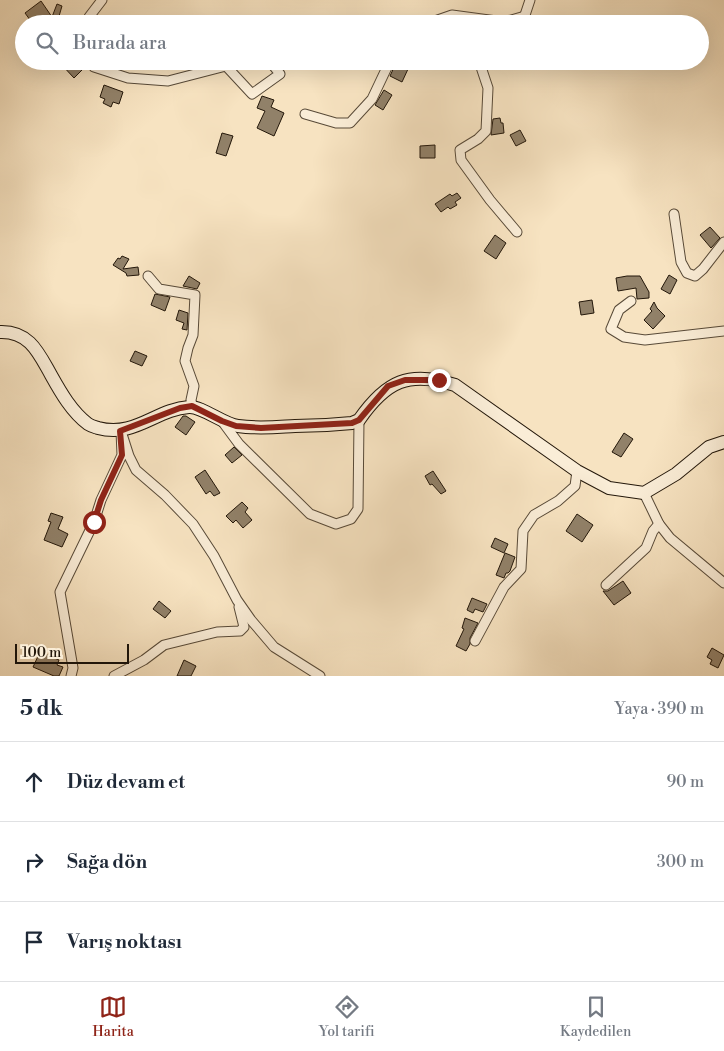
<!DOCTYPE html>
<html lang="tr">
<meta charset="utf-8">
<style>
:root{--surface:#fff;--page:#f2f2f3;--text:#1f2937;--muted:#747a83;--line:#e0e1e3;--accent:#8f2418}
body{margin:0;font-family:"Libre Bodoni",serif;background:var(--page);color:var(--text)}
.scale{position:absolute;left:15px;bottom:12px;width:114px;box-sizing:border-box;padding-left:5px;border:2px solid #23170a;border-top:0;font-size:14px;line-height:18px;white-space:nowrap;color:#23170a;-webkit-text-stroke:4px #faedd7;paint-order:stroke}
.stop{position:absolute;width:15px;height:15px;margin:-11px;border:4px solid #8f2418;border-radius:50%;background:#fff}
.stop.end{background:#8f2418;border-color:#fff;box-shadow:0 1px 5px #0008}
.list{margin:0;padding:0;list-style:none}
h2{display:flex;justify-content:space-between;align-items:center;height:65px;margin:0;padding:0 20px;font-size:21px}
h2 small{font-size:16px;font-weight:400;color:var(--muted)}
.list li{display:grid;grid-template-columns:32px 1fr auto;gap:15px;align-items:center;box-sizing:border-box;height:80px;padding:0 20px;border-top:1px solid var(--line)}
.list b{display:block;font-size:19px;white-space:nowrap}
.list em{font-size:16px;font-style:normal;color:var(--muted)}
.icon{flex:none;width:28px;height:28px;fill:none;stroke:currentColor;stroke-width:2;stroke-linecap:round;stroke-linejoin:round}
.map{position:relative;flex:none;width:724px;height:676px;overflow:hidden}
.search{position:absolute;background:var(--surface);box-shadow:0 5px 20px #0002;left:15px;right:15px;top:15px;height:55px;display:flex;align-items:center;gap:12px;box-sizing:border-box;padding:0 18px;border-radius:28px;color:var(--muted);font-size:19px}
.sheet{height:305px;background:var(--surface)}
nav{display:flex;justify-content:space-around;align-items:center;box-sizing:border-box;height:70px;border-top:1px solid var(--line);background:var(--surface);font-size:14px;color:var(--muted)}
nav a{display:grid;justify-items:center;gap:2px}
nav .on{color:var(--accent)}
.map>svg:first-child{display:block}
</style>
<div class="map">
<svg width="724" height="676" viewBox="0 0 724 676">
<rect width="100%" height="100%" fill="#f7e3c1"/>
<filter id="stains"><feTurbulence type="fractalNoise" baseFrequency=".004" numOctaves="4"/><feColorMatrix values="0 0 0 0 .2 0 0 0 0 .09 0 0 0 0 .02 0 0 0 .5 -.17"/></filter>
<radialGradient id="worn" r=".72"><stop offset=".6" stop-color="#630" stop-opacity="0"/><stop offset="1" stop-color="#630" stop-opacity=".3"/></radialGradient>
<!-- building -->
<g fill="#918169" stroke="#23170a">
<polygon points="41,1 52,17 57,4 62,6 57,23 46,19 40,24 33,24 25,13"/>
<polygon points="64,61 77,61 84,68 74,78 61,64"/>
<polygon points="396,63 408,69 402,82 390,76"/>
<polygon points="104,85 123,92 119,104 113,102 111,107 103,103 105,99 100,97"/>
<polygon points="384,90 392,95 383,110 375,105"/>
<polygon points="262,96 274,100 271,107 284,113 274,136 257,128 265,111 257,108"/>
<polygon points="500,118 501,123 503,123 504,133 491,135 493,119"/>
<polygon points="520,130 526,141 516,146 510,135"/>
<polygon points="222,133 233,136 226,156 216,153"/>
<polygon points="435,145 435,158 420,158 420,146"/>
<polygon points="457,193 461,198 455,202 457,205 450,209 448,207 441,212 435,204 450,194 452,196"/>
<polygon points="710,227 720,238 711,248 700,235"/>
<polygon points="495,235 506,243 496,259 484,251"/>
<polygon points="122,256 129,259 123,269 138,267 139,275 127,276 126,273 113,265 118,258 120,259"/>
<polygon points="669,275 677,280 670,294 661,289"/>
<polygon points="189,276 200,283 197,289 183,286"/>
<polygon points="627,276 640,276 649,292 649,298 637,299 636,288 618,291 616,278"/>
<polygon points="155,294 170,297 165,311 151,305"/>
<polygon points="592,300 594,313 581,315 579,302"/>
<polygon points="654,302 657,308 665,316 653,329 644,320 652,311 650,309"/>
<polygon points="179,310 188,313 187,330 182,329 184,323 176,320"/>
<polygon points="135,351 147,356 142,366 130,361"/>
<polygon points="183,416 186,416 195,422 186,435 175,427"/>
<polygon points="624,433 633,439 621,457 612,452"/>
<polygon points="234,447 242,455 232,463 225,455"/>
<polygon points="205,470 220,493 214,496 210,491 206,494 195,477"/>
<polygon points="433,471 446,491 441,494 432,484 430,485 425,476"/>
<polygon points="242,502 248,508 245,512 252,520 243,528 236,520 233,523 226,516"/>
<polygon points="51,513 63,517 58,529 68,534 62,547 44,540 51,522 48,521"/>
<polygon points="577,514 593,525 582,542 566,531"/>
<polygon points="495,538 508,544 504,553 491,547"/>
<polygon points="505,553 515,557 510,571 508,573 506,573 504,578 496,575"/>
<polygon points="623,581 631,593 614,605 603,591 608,591"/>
<polygon points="472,598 487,604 483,612 475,609 473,613 467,610"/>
<polygon points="159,601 171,611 165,618 153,609"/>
<polygon points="465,618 478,623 470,638 470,644 466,651 456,646 464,629 462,628"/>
<polygon points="712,648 724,655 718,668 710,664 712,660 707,657"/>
<polygon points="40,652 59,660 57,665 63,667 59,676 54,676 33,667"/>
<polygon points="184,660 196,666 191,676 177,676"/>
</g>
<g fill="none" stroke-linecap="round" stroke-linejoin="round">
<defs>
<g id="street">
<polyline points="90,24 89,17 102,0"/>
<polyline points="426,24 452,15 504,22 525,16"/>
<polyline points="522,24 530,0"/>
<polyline points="94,61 94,67 128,78 168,81 226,66 252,94 280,74 272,64"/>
<polyline points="479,61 488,88 486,131 478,139 460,150 461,160 490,200 517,232"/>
<polyline points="305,114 336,123 350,123 372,99 390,61"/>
<polyline points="674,214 681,262 687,273 695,276 703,269 724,242"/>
<polyline points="148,276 159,289 195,295 193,335 188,348 185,361 194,386 191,400 192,406"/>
<polyline points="631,301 619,310 611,329 624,337 645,340 724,331"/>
<polyline points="222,421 239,444 310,514 336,524 351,519 358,509 359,420"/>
<polyline points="644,493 659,524 670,538 724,583"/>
<polyline points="606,585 646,548 653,531 659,524"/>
<polyline points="475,641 504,587 521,569 523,531 534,515 558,501 575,486 577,471"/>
<polyline points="71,676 73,668 60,592 94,522 101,500 122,455 121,431 129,456 136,470 165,495 193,524 214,556 237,600 251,620 274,647 320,676"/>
<polyline points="114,676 144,660 164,645 217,632 240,631 244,627 239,607"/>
</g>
<path id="secondary" d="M0 332C30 331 39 354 51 375 61 393 72 412 88 424 91 426 95 427 98 428 135 438 156 409 189 407 202 406 223 424 238 426 257 429 276 427 295 426 314 426 333 425 352 423L359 420C386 381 409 370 455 385L577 471 609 488 644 493 676 474 709 447 724 442"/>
</defs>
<!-- street casing -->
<use href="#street" stroke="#584a38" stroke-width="11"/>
<!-- secondary casing -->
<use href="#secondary" stroke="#23170a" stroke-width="14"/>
<!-- street -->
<use href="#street" stroke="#faedd7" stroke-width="9"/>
<!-- secondary -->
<use href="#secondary" stroke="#faedd7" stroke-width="12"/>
</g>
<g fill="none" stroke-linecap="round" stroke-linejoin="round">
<!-- route -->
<polyline stroke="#8f2418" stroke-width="6" points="94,522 101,500 122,455 120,431 180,408 192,406 222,421 236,426 261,428 352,423 359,420 388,386 405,380 439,380"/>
</g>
<rect width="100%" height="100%" filter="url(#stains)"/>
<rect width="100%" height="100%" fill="url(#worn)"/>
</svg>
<div class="scale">100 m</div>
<div class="stop" style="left:94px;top:522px"></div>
<div class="stop end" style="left:439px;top:380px"></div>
<div class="search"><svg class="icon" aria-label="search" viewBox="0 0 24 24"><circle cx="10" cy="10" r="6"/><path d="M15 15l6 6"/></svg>Burada ara</div>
</div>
<section class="sheet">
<h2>5 dk<small>Yaya · 390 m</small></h2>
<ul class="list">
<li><svg class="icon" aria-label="ahead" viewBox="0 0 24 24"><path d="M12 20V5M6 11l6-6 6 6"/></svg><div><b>Düz devam et</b></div><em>90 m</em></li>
<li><svg class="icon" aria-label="right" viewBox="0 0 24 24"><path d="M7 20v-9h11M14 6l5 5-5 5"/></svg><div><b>Sağa dön</b></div><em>300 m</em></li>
<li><svg class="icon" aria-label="arrive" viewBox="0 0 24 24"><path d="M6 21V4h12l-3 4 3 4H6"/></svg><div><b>Varış noktası</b></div></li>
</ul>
</section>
<nav>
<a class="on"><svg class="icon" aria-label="map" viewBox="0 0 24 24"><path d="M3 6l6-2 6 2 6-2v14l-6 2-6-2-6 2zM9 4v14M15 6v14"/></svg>Harita</a>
<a><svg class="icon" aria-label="directions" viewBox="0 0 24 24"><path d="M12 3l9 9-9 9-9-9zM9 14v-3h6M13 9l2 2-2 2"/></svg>Yol tarifi</a>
<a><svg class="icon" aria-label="saved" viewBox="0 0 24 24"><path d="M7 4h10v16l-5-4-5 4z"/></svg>Kaydedilen</a>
</nav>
